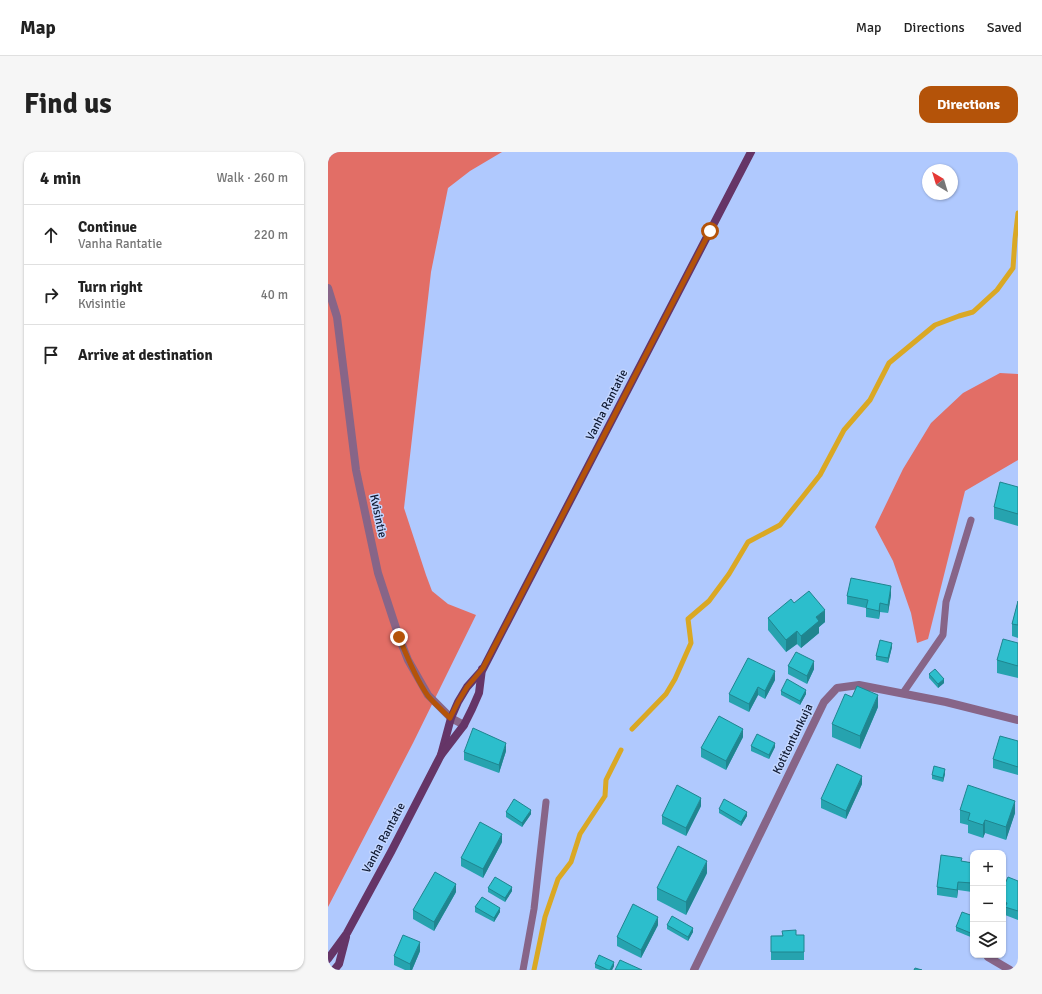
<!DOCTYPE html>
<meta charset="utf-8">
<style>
:root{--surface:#fff;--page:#f6f6f6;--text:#222;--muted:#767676;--line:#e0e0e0;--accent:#b45309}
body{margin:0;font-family:Signika,sans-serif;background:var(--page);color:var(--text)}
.controls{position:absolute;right:12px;bottom:12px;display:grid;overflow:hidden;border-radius:8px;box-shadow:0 1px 3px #0004}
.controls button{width:36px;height:36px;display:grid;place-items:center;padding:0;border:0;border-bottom:1px solid var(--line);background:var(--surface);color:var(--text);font:20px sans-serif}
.compass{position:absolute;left:594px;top:12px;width:36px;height:36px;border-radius:50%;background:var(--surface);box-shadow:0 1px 3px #0004;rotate:322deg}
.stop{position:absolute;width:12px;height:12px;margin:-9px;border:3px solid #b45309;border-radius:50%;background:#fff}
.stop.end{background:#b45309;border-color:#fff;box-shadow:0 1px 4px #0008}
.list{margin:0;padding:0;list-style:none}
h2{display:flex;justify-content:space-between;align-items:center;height:52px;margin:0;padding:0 16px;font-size:17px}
h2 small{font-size:13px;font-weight:400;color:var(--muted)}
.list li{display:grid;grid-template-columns:26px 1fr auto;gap:12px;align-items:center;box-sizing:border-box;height:60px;padding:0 16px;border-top:1px solid var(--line)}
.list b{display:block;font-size:15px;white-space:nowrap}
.list p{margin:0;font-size:13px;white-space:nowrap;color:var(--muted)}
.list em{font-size:13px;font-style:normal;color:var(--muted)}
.icon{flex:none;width:22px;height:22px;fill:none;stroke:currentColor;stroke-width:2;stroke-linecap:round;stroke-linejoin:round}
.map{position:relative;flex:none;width:690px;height:818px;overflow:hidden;border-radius:12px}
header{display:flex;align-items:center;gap:24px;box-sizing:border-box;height:56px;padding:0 20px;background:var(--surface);border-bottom:1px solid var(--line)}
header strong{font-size:19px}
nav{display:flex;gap:22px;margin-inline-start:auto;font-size:14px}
.intro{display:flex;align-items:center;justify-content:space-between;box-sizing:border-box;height:96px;padding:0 24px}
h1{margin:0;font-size:28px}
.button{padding:10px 18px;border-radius:12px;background:var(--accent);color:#fff;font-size:14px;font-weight:700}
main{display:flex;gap:24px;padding:0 24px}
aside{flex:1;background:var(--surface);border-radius:12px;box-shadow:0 1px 3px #0004}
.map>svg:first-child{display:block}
</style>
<header>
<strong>Map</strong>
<nav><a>Map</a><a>Directions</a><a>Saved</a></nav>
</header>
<div class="intro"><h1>Find us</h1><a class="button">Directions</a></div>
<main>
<aside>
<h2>4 min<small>Walk · 260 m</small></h2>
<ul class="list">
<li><svg class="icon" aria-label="ahead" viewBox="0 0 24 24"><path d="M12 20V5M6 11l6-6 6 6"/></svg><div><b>Continue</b><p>Vanha Rantatie</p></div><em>220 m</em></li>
<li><svg class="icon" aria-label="right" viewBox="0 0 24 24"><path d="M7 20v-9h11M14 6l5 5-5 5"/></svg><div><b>Turn right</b><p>Kvisintie</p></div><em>40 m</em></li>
<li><svg class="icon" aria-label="arrive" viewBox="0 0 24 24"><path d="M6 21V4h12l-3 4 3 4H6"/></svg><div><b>Arrive at destination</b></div></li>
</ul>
</aside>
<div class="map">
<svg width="690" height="818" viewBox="0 0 690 818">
<rect width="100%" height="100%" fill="#b0c9fe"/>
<!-- forest -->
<g fill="#e26e66">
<polygon points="0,0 174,0 142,19 120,36 103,120 76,356 98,423 104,439 120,452 148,463 85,591 0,755"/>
<polygon points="672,221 690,222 690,308 637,339 600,487 589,491 583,461 565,409 547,375 575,317 603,271 635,241"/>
</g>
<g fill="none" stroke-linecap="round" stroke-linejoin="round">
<!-- stream -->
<g stroke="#daa824" stroke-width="5">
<polyline points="304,577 338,542 347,527 363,491 360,467 381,449 401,422 420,390 452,373 473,347 492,323 516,278 542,248 561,211 607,173 631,164 645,160 669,138 685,116 687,87 690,61"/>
<polyline points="206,818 217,765 230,727 243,710 252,682 277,644 278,628 293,598"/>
</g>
<!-- lane -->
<g stroke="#876588" stroke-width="7">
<polyline points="575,541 615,483 618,450 643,368"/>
<polyline points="195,818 206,757 218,650"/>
</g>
<!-- street -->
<g stroke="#876588" stroke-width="8">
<polyline points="0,136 9,165 28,318 50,421 71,485 80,508 100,543 123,566 136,573"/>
<polyline points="660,805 682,818"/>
<polyline points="366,818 496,550 509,536 531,533 618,550 690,568"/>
</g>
<!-- secondary -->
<g stroke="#653567" stroke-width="8">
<polyline points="113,603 123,566 130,550 139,535 155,517 173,482 423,0"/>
<polyline points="0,807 19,781 63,700 113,603 136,573 144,557 151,541 154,517"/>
<polyline points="6,818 11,812 18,785"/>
</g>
</g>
<!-- wall -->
<g fill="#26a3af">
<polygon points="690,335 690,374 666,367 666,355"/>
<polygon points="563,443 560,461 552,460 551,467 538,465 538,456 519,452 519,444"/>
<polygon points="690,449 690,486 684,484 684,472"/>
<polygon points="466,451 497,470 491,475 491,481 473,496 469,492 458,500 440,478 440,466"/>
<polygon points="690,491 690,526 669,521 669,508"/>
<polygon points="564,495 560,511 548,508 548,504"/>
<polygon points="460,514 486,517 479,532 460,522"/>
<polygon points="601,522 616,531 610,536 601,526"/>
<polygon points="447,528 437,547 430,543 421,560 401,550 401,542"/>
<polygon points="453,539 478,542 472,553 453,543"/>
<polygon points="550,555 532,597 504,585 504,572"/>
<polygon points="415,585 398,618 373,605 373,596"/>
<polygon points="690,589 690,623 665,616 665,607"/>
<polygon points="423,594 447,595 441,607 423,599"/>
<polygon points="178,599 171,621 136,608 136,600"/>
<polygon points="617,622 615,630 604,627 604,623"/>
<polygon points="534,632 518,667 493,656 493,647"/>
<polygon points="373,654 358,684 334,672 334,664"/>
<polygon points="391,657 419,664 413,674 391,661"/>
<polygon points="632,658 687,661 678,688 657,681 655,686 640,681 640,673 632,671"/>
<polygon points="178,660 203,662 194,675 178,665"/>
<polygon points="174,690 155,726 133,714 133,706"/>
<polygon points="634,709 645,711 645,731 644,740 630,738 629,746 609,743 609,735"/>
<polygon points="379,721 358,763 329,748 329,736"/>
<polygon points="690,729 690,768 677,763 677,758 675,758 675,736"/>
<polygon points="160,736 184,739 177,750 160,740"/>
<polygon points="128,740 106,779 85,767 85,758"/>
<polygon points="147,755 172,760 166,770 147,760"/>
<polygon points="645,764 645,786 628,779 628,775"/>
<polygon points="330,773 313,806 289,794 289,785"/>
<polygon points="339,773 365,780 360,789 339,777"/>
<polygon points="468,783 476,783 476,808 443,808 443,784"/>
<polygon points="92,799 84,818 77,818 66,813 66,804"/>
<polygon points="267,812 286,814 284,818 272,818 267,816"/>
</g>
<!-- shaded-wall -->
<g fill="#1f858f">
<polygon points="563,434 563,443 560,461 560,453"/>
<polygon points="552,451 552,460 551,467 551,459"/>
<polygon points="497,458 497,470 491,475 491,481 473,496 473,484 488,465"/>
<polygon points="469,479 469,492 458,500 458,488"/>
<polygon points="564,491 564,495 560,511 560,506"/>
<polygon points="486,509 486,517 479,532 479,524"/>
<polygon points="447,519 447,528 437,547 437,539"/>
<polygon points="616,527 616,531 610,536 610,532"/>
<polygon points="430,535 430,543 421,560 421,552"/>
<polygon points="478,538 478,542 472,553 472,549"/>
<polygon points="550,543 550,555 532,597 532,584"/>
<polygon points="415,577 415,585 398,618 398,609"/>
<polygon points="178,591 178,599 171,621 171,613"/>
<polygon points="447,591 447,595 441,607 441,603"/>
<polygon points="617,617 617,622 615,630 615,626"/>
<polygon points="534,624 534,632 518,667 518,659"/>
<polygon points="373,646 373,654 358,684 358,676"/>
<polygon points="687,649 687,661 678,688 678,675"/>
<polygon points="203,658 203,662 194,675 194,671"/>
<polygon points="419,660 419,664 413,674 413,670"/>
<polygon points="657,668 657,681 655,686 655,673"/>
<polygon points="174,682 174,690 155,726 155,717"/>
<polygon points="379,709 379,721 358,763 358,750"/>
<polygon points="645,723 645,731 644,740 644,731"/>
<polygon points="630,730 630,738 629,746 629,738"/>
<polygon points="128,732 128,740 106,779 106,770"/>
<polygon points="184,735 184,739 177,750 177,746"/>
<polygon points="172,756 172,760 166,770 166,766"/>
<polygon points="330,765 330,773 313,806 313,798"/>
<polygon points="365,776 365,780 360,789 360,785"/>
<polygon points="92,790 92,799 84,818 82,818 82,812"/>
<polygon points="286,810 286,814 284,818 282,818"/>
</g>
<!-- building -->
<g fill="#2cbecc" stroke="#1f858f">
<polygon points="672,330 690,335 690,362 666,355"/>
<polygon points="523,426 563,434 560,453 552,451 551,459 538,456 540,448 519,444"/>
<polygon points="481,439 497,458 488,465 491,469 473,484 469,479 458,488 440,466 463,447 466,451"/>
<polygon points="690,449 690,473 684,472"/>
<polygon points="675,487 690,491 690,514 669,508"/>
<polygon points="552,488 564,491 560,506 548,504"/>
<polygon points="468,500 486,509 479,524 460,514"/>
<polygon points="420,506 447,519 437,539 430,535 421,552 401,542"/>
<polygon points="607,517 616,527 610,532 601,522"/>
<polygon points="459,527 478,538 472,549 453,539"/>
<polygon points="529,534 550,543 532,584 504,572 517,542 524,545"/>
<polygon points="391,564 415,577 398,609 373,596"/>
<polygon points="145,576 178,591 171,613 136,600"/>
<polygon points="429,582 447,591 441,603 423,594"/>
<polygon points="672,584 690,589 690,615 665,607"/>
<polygon points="509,612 534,624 518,659 493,647"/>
<polygon points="606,614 617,617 615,626 604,623"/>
<polygon points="349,633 373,646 358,676 334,664"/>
<polygon points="640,633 687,649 678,675 657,668 655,673 640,668 642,661 632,658"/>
<polygon points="186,647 203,658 194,671 178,660"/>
<polygon points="396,647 419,660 413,670 391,657"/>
<polygon points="152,670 174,682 155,717 133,706"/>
<polygon points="350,694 379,709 358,750 329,736"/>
<polygon points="613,703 634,706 633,709 645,711 645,723 644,731 630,730 629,738 609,735"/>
<polygon points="107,720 128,732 106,770 85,758"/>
<polygon points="167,725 184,735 177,746 160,736"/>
<polygon points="680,725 690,729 690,759 677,755 679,751 675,749 675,736"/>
<polygon points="154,745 172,756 166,766 147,755"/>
<polygon points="305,752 330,765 313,798 289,785"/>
<polygon points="634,760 645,764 645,782 628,775"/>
<polygon points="344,764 365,776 360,785 339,773"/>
<polygon points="468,778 468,783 476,783 476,800 443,800 443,784 455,784 454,779"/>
<polygon points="75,783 92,790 82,812 66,804"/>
<polygon points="271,803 286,810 282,818 280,818 267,812"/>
<polygon points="292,808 314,818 287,818"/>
<polygon points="587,816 594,818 586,818"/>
</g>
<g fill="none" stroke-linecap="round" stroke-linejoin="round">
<!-- route -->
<path stroke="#b45309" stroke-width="5" d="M71 485C79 505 88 527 100 544 107 552 115 559 122 566L130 550 139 535 155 516 173 482 382 79"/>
</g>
<g text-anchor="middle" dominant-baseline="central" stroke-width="3" stroke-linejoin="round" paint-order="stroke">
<!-- street labels -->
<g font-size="12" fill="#0f1931" stroke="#c3d6ff">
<text transform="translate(279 253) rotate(-63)">Vanha Rantatie</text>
<text transform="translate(50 364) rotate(78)">Kvisintie</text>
<text transform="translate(465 587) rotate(-64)">Kotitontunkuja</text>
<text transform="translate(56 686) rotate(-62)">Vanha Rantatie</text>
</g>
</g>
</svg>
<div class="controls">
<button>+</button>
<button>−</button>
<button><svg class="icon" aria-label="layers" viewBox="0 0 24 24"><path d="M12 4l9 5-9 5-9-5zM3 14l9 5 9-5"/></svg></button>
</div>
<svg class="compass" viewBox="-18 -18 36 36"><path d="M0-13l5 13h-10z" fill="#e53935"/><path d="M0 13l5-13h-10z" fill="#767676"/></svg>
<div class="stop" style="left:382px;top:79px"></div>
<div class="stop end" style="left:71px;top:485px"></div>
</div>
</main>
